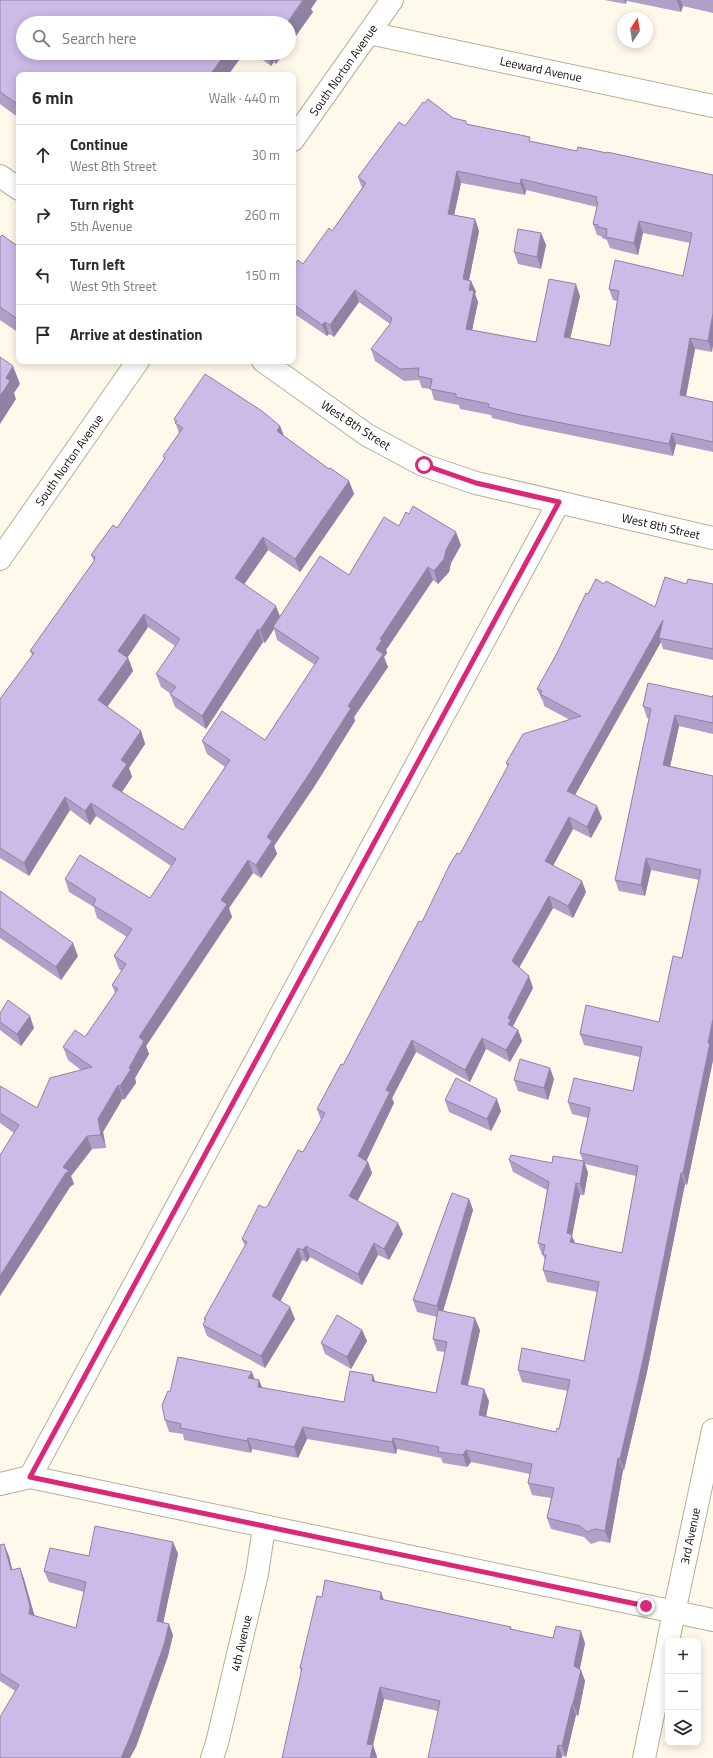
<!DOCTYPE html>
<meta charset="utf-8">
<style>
:root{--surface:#fff;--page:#f7f7f7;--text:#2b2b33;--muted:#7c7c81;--line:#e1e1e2}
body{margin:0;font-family:"Titillium Web",sans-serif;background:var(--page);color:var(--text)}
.controls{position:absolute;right:12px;bottom:12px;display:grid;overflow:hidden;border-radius:8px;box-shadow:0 2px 10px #0003}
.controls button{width:36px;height:36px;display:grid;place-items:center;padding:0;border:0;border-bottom:1px solid var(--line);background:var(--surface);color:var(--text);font:20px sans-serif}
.compass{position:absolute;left:617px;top:12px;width:36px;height:36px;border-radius:50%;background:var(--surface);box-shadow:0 2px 10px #0003;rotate:12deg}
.stop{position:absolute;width:12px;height:12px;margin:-9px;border:3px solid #db2777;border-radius:50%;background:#fff}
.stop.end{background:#db2777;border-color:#fff;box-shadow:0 1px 4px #0008}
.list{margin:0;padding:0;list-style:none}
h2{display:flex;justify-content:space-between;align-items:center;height:52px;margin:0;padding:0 16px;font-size:17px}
h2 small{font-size:13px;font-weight:400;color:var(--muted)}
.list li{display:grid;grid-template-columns:26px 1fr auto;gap:12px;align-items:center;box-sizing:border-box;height:60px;padding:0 16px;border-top:1px solid var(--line)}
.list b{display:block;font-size:15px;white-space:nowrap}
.list p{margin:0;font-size:13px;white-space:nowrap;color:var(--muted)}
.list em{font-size:13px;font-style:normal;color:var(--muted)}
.icon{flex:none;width:22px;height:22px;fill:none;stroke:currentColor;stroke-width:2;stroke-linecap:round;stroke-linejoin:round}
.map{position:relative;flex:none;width:713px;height:1758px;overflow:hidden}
.search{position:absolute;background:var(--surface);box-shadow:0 2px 10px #0003;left:16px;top:16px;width:280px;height:44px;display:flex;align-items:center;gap:10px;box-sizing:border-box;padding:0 14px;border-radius:22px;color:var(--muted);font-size:15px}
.panel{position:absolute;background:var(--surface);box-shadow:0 2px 10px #0003;left:16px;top:72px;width:280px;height:292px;border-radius:8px}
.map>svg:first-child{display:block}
</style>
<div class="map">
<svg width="713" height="1758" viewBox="0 0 713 1758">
<rect width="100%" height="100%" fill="#fef9ea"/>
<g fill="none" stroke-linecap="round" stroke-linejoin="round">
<defs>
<g id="minor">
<polyline points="369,33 713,106"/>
<polyline points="293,140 392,0"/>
<polyline points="0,559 138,361"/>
<polyline points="30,1477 713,1620"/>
<polyline points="0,1484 30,1477 559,502"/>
<polyline points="668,1641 713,1430"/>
<polyline points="212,1758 217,1743 257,1574 264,1527"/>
<polyline points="644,1758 668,1643"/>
</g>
<g id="major">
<polyline points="0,176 19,189"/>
<polyline points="263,361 367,435 423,465 476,483 713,538"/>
</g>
</defs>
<!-- minor casing -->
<use href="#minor" stroke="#b6af97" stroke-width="24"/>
<!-- major casing -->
<use href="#major" stroke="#b6af97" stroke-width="24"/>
<!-- minor -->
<use href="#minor" stroke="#fff" stroke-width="22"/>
<!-- major -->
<use href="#major" stroke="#fff" stroke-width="22"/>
</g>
<!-- wall -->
<g fill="#afa0c7" fill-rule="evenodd">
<polygon points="0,0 311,9 313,12 289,23 23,23 244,53 228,75 19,75 19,118 0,104"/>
<polygon points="604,0 713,0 713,13 683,6 681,12 627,1 626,4"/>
<polygon points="253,53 284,53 276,64 274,62 271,66"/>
<path d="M453 118 468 125 531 141 577 151 713 175 712 352 695 349 686 396 713 402V452L676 444 673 456 521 425 492 418 491 415 460 409 459 405 434 400 431 389 422 388 419 380 404 381 375 361 371 349 390 324 359 302 334 337 329 334 327 336 293 313V267L303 264 332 231 362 188 358 177 405 126ZM461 183 525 195 526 190 597 207 593 224 597 235 601 236 602 238 607 240 610 248 638 255 643 233 690 243 683 276 609 289 613 300 617 301 610 346 570 338 580 296 536 342 472 330 478 302 475 294 476 292 471 281 469 280 479 231 475 219 454 215Z"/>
<polygon points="541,233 546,245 541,269 518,264 514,252"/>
<polygon points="0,237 19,247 19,333 0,320"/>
<path d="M174 419 280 426 284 436 329 469 349 481 354 494 300 572 268 550 244 585 280 616 349 575 399 526 461 545 451 563 449 572 438 584 433 580 386 650 387 653 384 657 388 667 354 717 355 721 314 787 274 846 277 854 261 878 253 873 229 908 232 917 146 1046 149 1054 135 1078 136 1083 124 1100 123 1098 103 1132 106 1148 92 1149 71 1176 74 1184 70 1187 0 1296V1155L14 1133 0 1123V1086L37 1108 81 1070 68 1060 63 1047 85 1037 115 993 112 985 122 971 119 969 114 956 127 937 97 918 94 907 69 892 65 879 150 898 171 866 96 816 90 825 70 810 29 876 0 858V699L32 655 30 651 94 561 91 555 117 528 164 459 163 456 179 433ZM148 627 175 646 156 674 161 687 171 694H170L175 707 206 729 263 642 265 643 274 629 277 640 315 665 265 740 202 741 207 754 225 767 183 830 122 792 132 777 129 768 145 744 141 731 107 707 133 671 128 657Z"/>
<polygon points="604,584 655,607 686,584 713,584 713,660 663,649 661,642 575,795 602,818 591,838 573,829 553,866 586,892 573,918 553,908 519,968 533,988 513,1026 514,1028 518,1030 522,1041 510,1062 486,1049 470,1082 416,1052 392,1098 394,1103 366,1160 368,1162 372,1173 357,1201 403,1234 389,1260 378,1255 362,1285 310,1257 307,1262 302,1260 280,1301 295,1319 265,1368 207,1336 203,1325 205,1321 204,1319 245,1246 242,1239 268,1205 303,1152 321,1120 317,1109 343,1065 422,922 460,854 508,767 506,763 570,720 544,706 543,701 542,700 537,689 556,655 588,594"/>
<path d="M713 695V734L679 726 670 766 713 776V1060L687 1185 685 1184 647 1372 624 1470H623L610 1543 600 1541 591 1544 584 1537 551 1529 547 1518 551 1498 532 1495 528 1483 530 1474 471 1462 467 1467 443 1463 441 1458 397 1449 396 1454 307 1439 298 1458 252 1449 251 1453 184 1440 183 1434 169 1432 165 1420 170 1392 254 1379 262 1388 344 1402 376 1382 436 1393 445 1352 437 1351 433 1339 437 1317 417 1312 413 1300 469 1199 473 1210 443 1311 480 1330 468 1386 489 1401 486 1417 556 1432 559 1429 568 1391 522 1382 518 1370 584 1361 597 1292 547 1282 543 1270 545 1260 543 1255H542L538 1243 547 1190 513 1172 509 1160 552 1163 583 1161 580 1153 588 1118 572 1114 568 1102 633 1091 640 1057 584 1045 580 1034 659 1022 682 958 699 880 651 870 645 896 619 891 615 880 649 718H647L643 706 713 697ZM585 1164 636 1176 622 1253 575 1243 572 1236 580 1195H584L588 1173Z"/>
<polygon points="0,891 78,956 61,980 0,938"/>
<polygon points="0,1013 34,1028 21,1046 0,1030"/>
<polygon points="554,1079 548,1100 518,1091 514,1080"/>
<polygon points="445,1100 501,1111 491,1131 449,1112"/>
<polygon points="362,1330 367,1341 351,1369 325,1354 321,1343"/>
<polygon points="173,1542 178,1554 163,1623 173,1635 168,1656 136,1747 15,1691 0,1681 0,1545 9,1556 12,1570 20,1568 24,1579 34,1616 76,1628 84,1592 49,1582 44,1571 89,1556"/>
<polygon points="322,1597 384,1600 511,1627 512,1630 553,1638 585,1643 580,1669 585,1681 578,1716 576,1715 566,1757 562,1756 438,1711 384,1699 373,1745 377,1757 301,1672 300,1668"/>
</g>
<!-- shaded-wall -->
<g fill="#8f82a2">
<polygon points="303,0 317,0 311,9 313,12 289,46 289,23 287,23"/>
<polygon points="624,0 626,0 626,4"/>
<polygon points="677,0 680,0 683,6 681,12"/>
<polygon points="226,53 244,53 228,75 210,75"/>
<polygon points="267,53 270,53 274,62 271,66"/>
<polygon points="272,53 284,53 276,64"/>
<polygon points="457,171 461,183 452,225 448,214"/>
<polygon points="521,179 526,190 525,195 520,184"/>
<polygon points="475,219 479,231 467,290 463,279"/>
<polygon points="639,221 643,233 638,255 634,243"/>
<polygon points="541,233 546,245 541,269 537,257"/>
<polygon points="471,281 476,292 475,294 478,302 470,340 466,329 469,290"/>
<polygon points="576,284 580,296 568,348 564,337"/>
<polygon points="355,290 359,302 334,337 330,325"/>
<polygon points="713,313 713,346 712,352 708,341"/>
<polygon points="325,322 329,334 327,336 322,325"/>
<polygon points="690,338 695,349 684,406 680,395"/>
<polygon points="13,366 20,384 14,393 16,399 0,424 0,396 6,378"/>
<polygon points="280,426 285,439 277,431"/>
<polygon points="672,433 676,444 673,456 669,444"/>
<polygon points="349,481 354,494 300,572 295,559"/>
<polygon points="456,532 461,545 451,563 449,572 438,584 434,571"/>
<polygon points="263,537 268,550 239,591 235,578"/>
<polygon points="428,567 433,580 386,650 387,653 384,657 388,667 354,717 355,721 314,787 274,846 277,854 261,878 256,865 267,837 348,706 376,649 380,639"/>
<polygon points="276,606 281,619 273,627 274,629 265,643 260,630"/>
<polygon points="144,614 148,627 123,664 118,651"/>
<polygon points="663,620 659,638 661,642 571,802 567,791"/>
<polygon points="258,629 263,642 206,729 202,716"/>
<polygon points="128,658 133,671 102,714 98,700"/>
<polygon points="675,715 679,726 668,776 663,765"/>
<polygon points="141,731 145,744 129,768 132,777 117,799 112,786 121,760"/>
<polygon points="65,797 70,810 29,876 24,863"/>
<polygon points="91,803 96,816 90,825 85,811"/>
<polygon points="597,806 602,818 591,838 587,827"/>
<polygon points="569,817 573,829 549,873 545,861"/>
<polygon points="646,858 651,870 645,896 641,885"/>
<polygon points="248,860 253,873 229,908 232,917 146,1046 149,1054 135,1078 136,1083 124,1100 120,1086 129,1068 139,1037 221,900"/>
<polygon points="582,881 586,892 573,918 568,906"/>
<polygon points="549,896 553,908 516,973 512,961"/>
<polygon points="73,943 78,956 61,980 56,967"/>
<polygon points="529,976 533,988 513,1026 515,1031 508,1024 508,1018"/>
<polygon points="30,1016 34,1028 21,1046 17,1034"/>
<polygon points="713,1019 713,1060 687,1185 683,1173"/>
<polygon points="518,1030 522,1041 510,1062 506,1050"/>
<polygon points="482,1038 486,1049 470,1082 465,1070"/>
<polygon points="412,1040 416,1052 392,1098 394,1103 363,1168 358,1156 386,1090"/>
<polygon points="550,1068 554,1079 548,1100 544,1088"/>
<polygon points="118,1085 123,1098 103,1132 106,1148 101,1135 98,1119"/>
<polygon points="497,1099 501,1111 491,1131 487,1119"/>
<polygon points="87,1136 92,1149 71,1176 74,1184 70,1187 0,1296 0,1276 63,1167"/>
<polygon points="584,1161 588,1173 584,1195 580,1184"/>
<polygon points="368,1162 372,1173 354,1208 349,1196"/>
<polygon points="681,1173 685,1184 647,1372 624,1470 620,1459"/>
<polygon points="576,1183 580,1195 572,1236 576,1246 575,1254 567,1233"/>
<polygon points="469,1199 473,1210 441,1318 437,1306"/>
<polygon points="398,1223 403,1234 389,1260 384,1249"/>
<polygon points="374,1243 378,1255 362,1285 358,1274"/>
<polygon points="306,1246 310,1257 307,1262 303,1250"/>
<polygon points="298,1248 302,1260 277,1308 272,1296"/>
<polygon points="290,1307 295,1319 265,1368 261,1356"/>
<polygon points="475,1318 480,1330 465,1396 461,1384"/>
<polygon points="362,1330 367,1341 351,1369 347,1357"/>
<polygon points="252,1372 256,1383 248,1378"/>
<polygon points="373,1375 377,1387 372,1381"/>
<polygon points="259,1380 264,1392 258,1387"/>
<polygon points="484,1389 489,1401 484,1427 479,1415"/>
<polygon points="303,1427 307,1439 298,1458 294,1447"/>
<polygon points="248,1438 252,1449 251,1453 247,1441"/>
<polygon points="393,1438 397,1449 396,1454 392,1442"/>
<polygon points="466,1450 471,1462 467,1467 463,1455"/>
<polygon points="618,1458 623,1470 610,1543 605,1531"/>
<polygon points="173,1542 178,1554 161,1633 157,1621"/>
<polygon points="4,1544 9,1556 15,1581 11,1570"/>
<polygon points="20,1568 24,1579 35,1617 29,1614"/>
<polygon points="381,1592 385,1603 380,1599"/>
<polygon points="169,1624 173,1635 168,1656 136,1747 130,1758 121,1758"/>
<polygon points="581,1631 585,1643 578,1677 574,1666"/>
<polygon points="581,1670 585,1681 578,1716 573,1704"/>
<polygon points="380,1687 384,1699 373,1745 377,1757 377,1758 370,1758 367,1744"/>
<polygon points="572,1704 576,1715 566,1757 562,1746"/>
<polygon points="558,1745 562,1756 562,1758 556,1758"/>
</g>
<!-- building -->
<g fill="#ccbae7" stroke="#8f82a2" fill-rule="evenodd">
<polygon points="0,0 303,0 287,23 23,23 23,53 226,53 210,75 19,75 19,105 0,92"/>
<path d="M428 99 453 118 466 121V124L530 137 529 141 577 151 578 147 607 153V152L713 175V313L708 341 690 338 680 395 713 402V442L672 433 669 444 516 414 488 407 489 404 456 397V394L430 389 432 379 418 376 419 368 400 369 371 349 390 324 392 318 355 290 330 325 325 322 322 325 293 304V267L298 260 303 264 329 228 332 231 366 183 358 177 399 122 405 126 423 102 425 103ZM457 171 520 184 521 179 597 197 596 202H598L593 224 598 225V227L607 229 606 237 634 243 639 221 692 233 683 276 615 260 609 289 619 291 610 346 564 337 576 284 549 279 536 342 466 329 474 291 469 290 471 281 463 279 475 219 448 214Z"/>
<polygon points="518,229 541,233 537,257 514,252"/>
<polygon points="2,235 19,247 19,320 0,307 0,237"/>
<polygon points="0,357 13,366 6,378 10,381 0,396"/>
<polygon points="205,374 262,411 280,426 277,431 329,469 330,468 349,481 295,559 263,537 235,578 276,606 260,630 258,629 202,716 170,694 176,687 156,674 180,639 144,614 118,651 128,658 98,700 141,731 121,760 127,764 112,786 183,830 230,760 202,741 222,711 265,740 319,658 273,627 320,556 349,575 384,517 399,526 406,512 409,514 413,506 456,532 446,550 444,559 434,571 428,567 380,639 382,640 376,649 383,654 348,706 351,708 309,774 267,837 272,841 256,865 248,860 221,900 227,904 139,1037 144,1041 129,1068 131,1069 120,1086 118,1085 98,1119 101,1135 87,1136 63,1167 69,1171 65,1174 0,1276 0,1155 19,1125 0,1113 0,1086 37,1108 50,1078 92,1067 63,1047 75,1030 85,1037 118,989 112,985 126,964 114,956 132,929 93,905 96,899 65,879 80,855 150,898 176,859 91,803 85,811 65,797 24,863 0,848 0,699 34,653 30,651 94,561 95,557 91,555 113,525 117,528 165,458 163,456 183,428 175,423 177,421 174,419"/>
<polygon points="665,577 686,584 688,579 713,584 713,649 659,638 663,620 567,791 597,806 587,827 569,817 545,861 582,881 568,906 549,896 512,961 529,976 508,1018 511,1020 508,1024 518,1030 506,1050 482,1038 465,1070 412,1040 386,1090 390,1092 358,1156 368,1162 349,1196 398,1223 384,1249 374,1243 358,1274 306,1246 303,1250 298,1248 272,1296 290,1307 261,1356 203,1325 206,1319 204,1319 247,1242 242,1239 259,1205 265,1208 268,1205 298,1150 303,1152 325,1113 317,1109 341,1064 343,1065 419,921 422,922 450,864 457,853 460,854 509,764 506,763 523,734 581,716 540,694 542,691 537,689 556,655 586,593 588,594 596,579 604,584 606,581 655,607"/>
<polygon points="648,683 713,697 713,695 713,723 675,715 663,765 713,776 713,1019 708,1043 710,1043 683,1173 681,1173 643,1360 620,1459 618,1458 605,1531 595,1529 587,1532 580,1526 547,1518 554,1488 528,1483 532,1464 466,1450 463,1455 438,1452 439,1447 393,1438 392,1442 303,1427 294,1447 248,1438 247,1441 180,1428 181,1424 165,1420 162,1405 168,1391 170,1392 178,1357 252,1372 248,1378 259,1380 258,1387 344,1402 350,1371 373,1375 372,1381 436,1393 447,1342 433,1339 438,1310 475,1318 461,1384 484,1389 479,1415 556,1432 557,1428 559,1429 570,1380 518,1370 522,1348 584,1361 599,1282 543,1270 546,1255 543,1255 545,1245 538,1243 549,1182 509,1160 511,1155 552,1163 553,1156 584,1161 580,1184 576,1183 567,1233 572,1235 570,1242 622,1253 638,1166 580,1153 590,1108 568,1102 574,1078 633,1091 642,1047 580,1034 586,1005 659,1022 673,956 682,958 701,870 646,858 641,885 615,880 651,709 643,706"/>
<polygon points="0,891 73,943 56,967 0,928"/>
<polygon points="8,1000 30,1016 17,1034 0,1022 0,1013"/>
<polygon points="520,1059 550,1068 544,1088 514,1080"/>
<polygon points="456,1078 497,1099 487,1119 445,1100"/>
<polygon points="452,1193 469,1199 437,1306 413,1300"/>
<polygon points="337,1315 362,1330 347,1357 321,1343"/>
<polygon points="95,1526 173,1542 157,1621 169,1624 164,1645 131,1735 121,1758 0,1758 0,1717 19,1685 0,1673 0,1545 4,1544 11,1570 20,1568 30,1606 29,1614 76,1628 86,1582 44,1571 50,1548 89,1556"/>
<polygon points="325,1580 381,1592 380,1599 511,1627 510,1629 553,1638 556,1626 581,1631 574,1666 581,1670 573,1704 572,1704 562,1746 558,1745 556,1758 428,1758 440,1701 380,1687 367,1744 373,1745 370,1758 282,1758 302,1668 300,1668 317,1596 322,1597"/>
</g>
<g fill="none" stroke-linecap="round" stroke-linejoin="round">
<!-- route -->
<polyline stroke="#db2777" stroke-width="5" points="424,465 476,483 559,502 30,1477 646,1606"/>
</g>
<g text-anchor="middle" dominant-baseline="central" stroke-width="4" stroke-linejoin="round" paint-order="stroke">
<!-- street labels -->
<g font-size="12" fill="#0e0b04" stroke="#fff">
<text transform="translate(541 69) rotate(12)">Leeward Avenue</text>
<text transform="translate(343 70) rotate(-55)">South Norton Avenue</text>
<text transform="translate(356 425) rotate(33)">West 8th Street</text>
<text transform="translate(69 460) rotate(-55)">South Norton Avenue</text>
<text transform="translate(661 526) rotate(13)">West 8th Street</text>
<text transform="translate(690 1536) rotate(-78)">3rd Avenue</text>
<text transform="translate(241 1643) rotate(-77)">4th Avenue</text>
</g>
</g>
</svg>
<div class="controls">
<button>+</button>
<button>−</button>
<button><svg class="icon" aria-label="layers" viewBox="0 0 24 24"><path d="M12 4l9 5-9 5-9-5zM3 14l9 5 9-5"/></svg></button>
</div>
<svg class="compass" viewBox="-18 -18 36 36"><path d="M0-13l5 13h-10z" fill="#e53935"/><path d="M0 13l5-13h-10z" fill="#7c7c81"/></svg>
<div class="stop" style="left:424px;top:465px"></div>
<div class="stop end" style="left:646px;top:1606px"></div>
<div class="search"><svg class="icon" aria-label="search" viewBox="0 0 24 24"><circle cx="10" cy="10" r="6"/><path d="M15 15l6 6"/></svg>Search here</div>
<section class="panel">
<h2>6 min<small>Walk · 440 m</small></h2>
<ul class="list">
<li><svg class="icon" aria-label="ahead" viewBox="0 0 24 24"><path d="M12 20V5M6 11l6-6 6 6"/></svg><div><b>Continue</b><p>West 8th Street</p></div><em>30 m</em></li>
<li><svg class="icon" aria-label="right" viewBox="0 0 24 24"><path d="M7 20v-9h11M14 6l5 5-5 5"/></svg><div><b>Turn right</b><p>5th Avenue</p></div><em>260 m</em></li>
<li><svg class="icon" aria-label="left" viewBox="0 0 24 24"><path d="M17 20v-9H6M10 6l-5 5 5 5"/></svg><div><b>Turn left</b><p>West 9th Street</p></div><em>150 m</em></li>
<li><svg class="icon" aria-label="arrive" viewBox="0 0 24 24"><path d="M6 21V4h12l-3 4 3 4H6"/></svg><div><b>Arrive at destination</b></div></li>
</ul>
</section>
</div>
